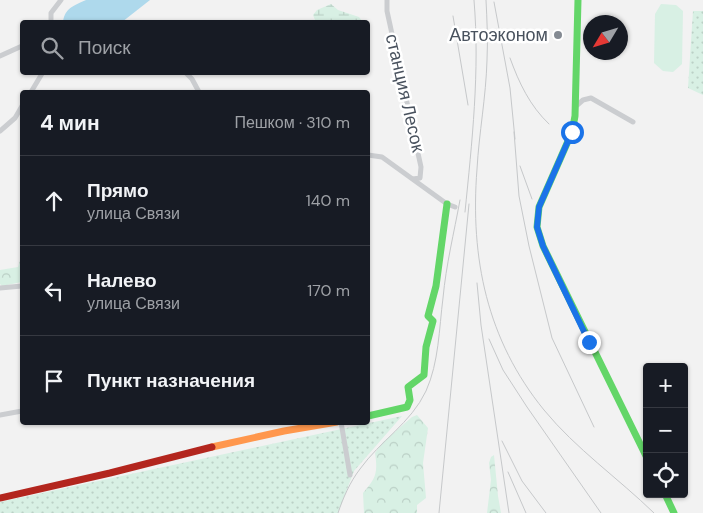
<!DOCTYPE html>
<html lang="ru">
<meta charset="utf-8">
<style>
:root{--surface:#171b24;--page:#242831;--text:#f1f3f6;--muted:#9ea1a6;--line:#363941}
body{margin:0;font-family:"DM Sans",sans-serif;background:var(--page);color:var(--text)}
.controls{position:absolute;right:15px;bottom:15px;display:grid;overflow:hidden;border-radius:5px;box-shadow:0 1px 4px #0004}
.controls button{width:45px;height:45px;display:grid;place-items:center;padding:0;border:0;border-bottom:1px solid var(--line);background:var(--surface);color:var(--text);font:25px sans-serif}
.compass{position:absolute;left:583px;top:15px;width:45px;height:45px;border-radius:50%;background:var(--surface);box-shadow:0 1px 4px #0004;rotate:232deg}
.stop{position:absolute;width:15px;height:15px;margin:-11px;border:4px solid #1a73e8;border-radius:50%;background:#fff}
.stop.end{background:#1a73e8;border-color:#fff;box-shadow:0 1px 5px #0008}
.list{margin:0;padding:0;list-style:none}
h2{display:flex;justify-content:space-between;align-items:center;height:65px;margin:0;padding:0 20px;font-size:21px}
h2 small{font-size:16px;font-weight:400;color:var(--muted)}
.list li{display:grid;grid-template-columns:32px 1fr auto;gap:15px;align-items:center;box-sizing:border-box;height:90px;padding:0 20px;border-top:1px solid var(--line)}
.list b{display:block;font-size:19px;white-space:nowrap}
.list p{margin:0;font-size:16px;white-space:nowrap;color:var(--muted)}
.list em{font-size:16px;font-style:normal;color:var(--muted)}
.icon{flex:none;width:28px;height:28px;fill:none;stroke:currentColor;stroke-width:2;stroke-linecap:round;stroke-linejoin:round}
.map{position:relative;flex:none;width:703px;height:513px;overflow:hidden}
.search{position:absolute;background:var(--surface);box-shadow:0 1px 4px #0004;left:20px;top:20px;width:350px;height:55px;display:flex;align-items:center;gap:12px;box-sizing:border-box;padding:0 18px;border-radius:5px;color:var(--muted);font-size:19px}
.panel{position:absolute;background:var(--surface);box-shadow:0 1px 4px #0004;left:20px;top:90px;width:350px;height:335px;border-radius:5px}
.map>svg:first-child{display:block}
</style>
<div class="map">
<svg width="703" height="513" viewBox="0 0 703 513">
<defs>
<pattern id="forest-crowns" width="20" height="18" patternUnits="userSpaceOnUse" patternTransform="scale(1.25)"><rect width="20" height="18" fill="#d8f0e4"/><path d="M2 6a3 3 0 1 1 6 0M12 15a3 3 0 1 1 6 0" fill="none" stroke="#bbd0c6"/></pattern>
<pattern id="wetland-marsh" width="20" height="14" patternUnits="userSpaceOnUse" patternTransform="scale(1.25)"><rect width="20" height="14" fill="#d8f0e4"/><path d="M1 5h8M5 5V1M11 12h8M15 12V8" fill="none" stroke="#bbd0c6"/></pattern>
<pattern id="garden-dots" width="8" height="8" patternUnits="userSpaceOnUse" patternTransform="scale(1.25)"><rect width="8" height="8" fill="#d8f0e4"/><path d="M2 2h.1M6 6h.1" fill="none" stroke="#bbd0c6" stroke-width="1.8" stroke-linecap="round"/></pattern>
</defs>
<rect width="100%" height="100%" fill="#f2f2f2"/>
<!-- grass -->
<polygon fill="#d8f0e4" points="661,4 676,5 683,11 682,64 673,72 663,71 654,63 655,14"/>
<!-- forest -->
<g fill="url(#forest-crowns)">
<polygon points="22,253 22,282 2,286 0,284 0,270 18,267"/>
<path d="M417 415 428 428 423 463 426 498 417 505V513H364L363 493C376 478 378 473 375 453L383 442 412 417Z"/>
<polygon points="494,455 498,496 501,513 487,513 491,480 489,463 491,457"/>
</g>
<!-- wetland -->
<polygon fill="url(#wetland-marsh)" points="331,4 338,10 359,17 363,22 320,22 315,20 313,15 317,10"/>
<!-- garden -->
<g fill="url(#garden-dots)">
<polygon points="693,11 703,11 703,95 688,88"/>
<polygon points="402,416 354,471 338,513 0,513 0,502"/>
</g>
<!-- water -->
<path fill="#aed9ec" d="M86 0H150L122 22H63C65 8 73 6 86 0Z"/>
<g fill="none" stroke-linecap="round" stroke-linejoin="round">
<!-- street -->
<g stroke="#cbcdd0" stroke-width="5">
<polyline points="387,0 387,11 421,167 420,178 413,179"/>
<polyline points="51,22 51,13 61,0"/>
<polyline points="0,56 22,46"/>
<polyline points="185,72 192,79 199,92"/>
<polyline points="31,92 43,72"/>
<polyline points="575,107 583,100 591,98 633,122"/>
<polyline points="0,131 15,118 22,106"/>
<polyline points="368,155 382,157 447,204 455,207"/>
<polyline points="0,288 22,286"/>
<polyline points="0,415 22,411"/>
<polyline points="341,422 350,475"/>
</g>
<!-- fast -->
<g stroke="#63d668" stroke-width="7">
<polyline points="578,0 575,116 572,132 539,207 537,227 543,246 647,458"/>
<polyline points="368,416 407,407 410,400 408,387 424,375 426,347 433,321 428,316 436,286 447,204"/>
<polyline points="665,494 674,513"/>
</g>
<!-- slow -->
<polyline stroke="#ff974d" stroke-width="7" points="212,447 284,431 337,422"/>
<!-- jam -->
<polyline stroke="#b3261e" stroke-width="7" points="0,498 110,473 212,447"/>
<!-- rail -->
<g stroke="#c6c8ca" stroke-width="1">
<path d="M486 0C487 20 488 40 487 60 486 97 479 133 477 169 470 258 487 340 544 410 576 449 618 478 654 513"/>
<polyline points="494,2 510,88 515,139"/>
<polyline points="453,16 468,105"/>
<path d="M510 58C519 83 530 106 549 124"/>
<polyline points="514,132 519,196 529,246 552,338 594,427"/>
<polyline points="520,166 532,199"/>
<path d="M465 212C472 142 480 71 474 0"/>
<polyline points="477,283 481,325 509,513"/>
<polyline points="489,339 503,370 527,407 601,513"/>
<polyline points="502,441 522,481 546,513"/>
<polyline points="508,472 526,513"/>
<path d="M338 513C343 498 350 482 360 469 380 441 411 423 426 391 439 362 439 329 443 298 446 265 454 233 460 200"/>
<polyline points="439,513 469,204"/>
</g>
</g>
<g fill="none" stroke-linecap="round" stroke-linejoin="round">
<!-- route -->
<polyline stroke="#1a73e8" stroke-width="6" points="572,132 539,207 537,227 543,246 589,342"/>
</g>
<!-- markers -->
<circle fill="#848a92" stroke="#fff" stroke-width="2" cx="558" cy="35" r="5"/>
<g text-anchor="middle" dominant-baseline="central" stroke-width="5" stroke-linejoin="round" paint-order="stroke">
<!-- poi labels -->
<g font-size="18" fill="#49525e" stroke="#fff" text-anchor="end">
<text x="548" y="35">Автоэконом</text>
</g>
<!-- street labels -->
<g font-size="18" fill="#49525e" stroke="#fff">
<text transform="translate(405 93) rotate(77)">станция Лесок</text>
</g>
</g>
</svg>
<div class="controls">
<button>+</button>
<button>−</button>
<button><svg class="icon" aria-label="locate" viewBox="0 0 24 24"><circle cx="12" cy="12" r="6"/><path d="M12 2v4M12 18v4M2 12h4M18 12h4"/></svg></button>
</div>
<svg class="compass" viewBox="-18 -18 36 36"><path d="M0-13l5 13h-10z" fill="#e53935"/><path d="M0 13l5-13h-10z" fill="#9ea1a6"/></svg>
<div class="stop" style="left:572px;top:132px"></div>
<div class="stop end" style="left:589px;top:342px"></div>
<div class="search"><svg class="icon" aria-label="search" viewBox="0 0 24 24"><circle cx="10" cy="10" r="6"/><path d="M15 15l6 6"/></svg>Поиск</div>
<section class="panel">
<h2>4 мин<small>Пешком · 310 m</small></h2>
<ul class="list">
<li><svg class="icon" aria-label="ahead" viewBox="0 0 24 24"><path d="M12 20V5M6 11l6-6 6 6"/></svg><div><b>Прямо</b><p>улица Связи</p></div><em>140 m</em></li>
<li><svg class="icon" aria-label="left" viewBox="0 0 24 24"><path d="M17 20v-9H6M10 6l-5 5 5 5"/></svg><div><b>Налево</b><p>улица Связи</p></div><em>170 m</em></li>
<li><svg class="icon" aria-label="arrive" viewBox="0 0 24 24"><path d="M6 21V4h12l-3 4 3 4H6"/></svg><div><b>Пункт назначения</b></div></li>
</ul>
</section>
</div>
